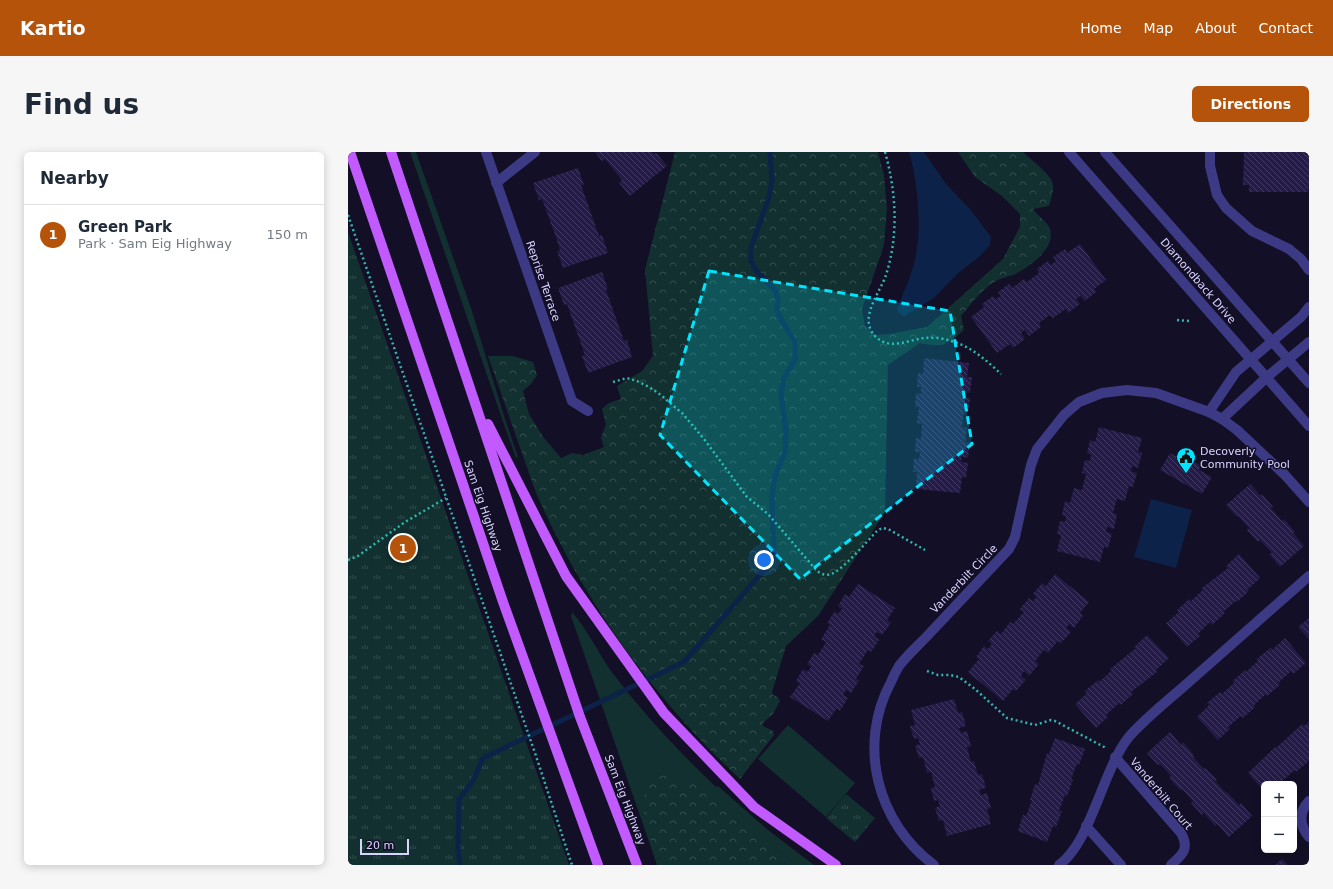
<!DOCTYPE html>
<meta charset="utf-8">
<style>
:root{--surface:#fff;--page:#f6f6f7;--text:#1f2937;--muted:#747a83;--line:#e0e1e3;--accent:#b45309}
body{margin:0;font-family:"DejaVu Sans",sans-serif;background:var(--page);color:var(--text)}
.controls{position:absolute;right:12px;bottom:12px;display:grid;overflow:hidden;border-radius:6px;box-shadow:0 2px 10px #0003}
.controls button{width:36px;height:36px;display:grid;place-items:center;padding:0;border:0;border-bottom:1px solid var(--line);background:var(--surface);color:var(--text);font:20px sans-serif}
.scale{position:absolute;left:12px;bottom:10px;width:49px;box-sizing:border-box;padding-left:4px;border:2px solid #d9d4ff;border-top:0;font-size:11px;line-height:14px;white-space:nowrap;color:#d9d4ff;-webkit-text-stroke:3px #130f26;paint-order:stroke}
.you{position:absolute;left:416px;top:408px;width:14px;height:14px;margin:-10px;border:3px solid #fff;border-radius:50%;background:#1a73e8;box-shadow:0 0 0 6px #1a73e833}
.badge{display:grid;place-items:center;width:26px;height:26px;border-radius:50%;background:var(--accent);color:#fff;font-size:13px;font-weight:700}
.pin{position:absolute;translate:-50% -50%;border:2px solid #fff;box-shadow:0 1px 4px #0006}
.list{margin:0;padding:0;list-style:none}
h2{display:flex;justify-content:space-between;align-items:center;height:52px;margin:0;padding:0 16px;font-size:17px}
h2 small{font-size:13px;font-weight:400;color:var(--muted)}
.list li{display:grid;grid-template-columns:26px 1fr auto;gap:12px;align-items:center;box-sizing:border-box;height:60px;padding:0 16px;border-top:1px solid var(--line)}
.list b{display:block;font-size:15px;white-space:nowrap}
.list p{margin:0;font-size:13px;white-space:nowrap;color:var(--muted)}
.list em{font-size:13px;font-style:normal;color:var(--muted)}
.map{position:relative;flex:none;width:961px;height:713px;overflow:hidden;border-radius:6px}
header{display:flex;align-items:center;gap:24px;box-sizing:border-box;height:56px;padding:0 20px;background:var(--accent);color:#fff}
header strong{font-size:19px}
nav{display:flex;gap:22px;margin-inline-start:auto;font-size:14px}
.intro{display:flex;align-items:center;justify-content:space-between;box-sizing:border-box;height:96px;padding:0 24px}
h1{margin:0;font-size:28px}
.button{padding:10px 18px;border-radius:6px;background:var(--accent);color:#fff;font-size:14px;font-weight:700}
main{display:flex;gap:24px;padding:0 24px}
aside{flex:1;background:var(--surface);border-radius:6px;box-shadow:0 2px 10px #0003}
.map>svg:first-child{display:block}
</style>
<header>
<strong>Kartio</strong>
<nav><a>Home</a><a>Map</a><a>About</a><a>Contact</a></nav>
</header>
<div class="intro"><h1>Find us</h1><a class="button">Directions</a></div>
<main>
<aside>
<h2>Nearby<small></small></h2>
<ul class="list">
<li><span class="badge">1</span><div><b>Green Park</b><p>Park · Sam Eig Highway</p></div><em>150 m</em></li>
</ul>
</aside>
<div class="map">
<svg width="961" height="713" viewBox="0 0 961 713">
<defs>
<pattern id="forest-crowns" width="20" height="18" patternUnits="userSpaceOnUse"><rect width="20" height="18" fill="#12302f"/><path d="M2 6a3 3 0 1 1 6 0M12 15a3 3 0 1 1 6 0" fill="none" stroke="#344d4e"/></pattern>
<pattern id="park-tufts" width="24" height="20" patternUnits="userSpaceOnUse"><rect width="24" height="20" fill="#12302f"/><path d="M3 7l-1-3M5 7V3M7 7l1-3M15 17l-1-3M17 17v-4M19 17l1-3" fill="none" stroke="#344d4e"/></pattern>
<pattern id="building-back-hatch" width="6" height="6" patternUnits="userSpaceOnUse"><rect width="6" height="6" fill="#241b47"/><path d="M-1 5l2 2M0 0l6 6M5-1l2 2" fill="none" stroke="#433b63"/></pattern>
</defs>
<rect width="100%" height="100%" fill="#130f26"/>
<!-- grass -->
<g fill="#12302f">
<polygon points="62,0 68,0 123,156 156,264 170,305 168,306 158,278"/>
<path d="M224 460C239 477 250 500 263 519 295 561 330 599 368 635L370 634 420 678 466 713H448L424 694 299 675 313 713H309L223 464Z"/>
<polygon points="440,573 507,631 478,665 410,607"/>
</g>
<!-- forest -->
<g fill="url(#forest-crowns)">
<path d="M327 0H530L536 23 539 57 536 93 514 157 517 174 528 183 541 182 579 175 655 107 672 75V62L654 44 627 25 610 0H675C683 8 703 22 705 32 706 39 703 47 701 54L685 57C689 63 698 69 701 75 711 95 680 116 665 123 659 125 653 126 648 129 633 138 624 151 613 164L616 178C599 193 595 196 572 191L540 213 537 360 470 464 438 494 424 540 425 543 430 545 432 549 425 562 415 571V574L425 579 426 583 392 627C307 548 236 450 189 343 184 331 180 317 175 304 163 271 152 237 140 204H165L185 210 189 223 183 232 175 239 181 262 196 286 213 306 224 301 235 303 256 295 253 286 258 272 254 257 261 251 273 247 269 234 294 219 305 204 297 118Z"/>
<path d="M316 623 339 629 360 639 424 694 448 713H313C304 689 283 651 305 629 308 626 313 624 316 623Z"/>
</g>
<!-- park -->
<g fill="url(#park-tufts)">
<polygon points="0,80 221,713 0,713"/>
<polygon points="498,642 527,666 507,690 478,666"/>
</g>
<!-- water -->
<g fill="#0c2248">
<path d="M561 0H576L598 32 622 57 643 85 642 93 632 104 608 123 586 146 556 164 551 161 549 157C555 141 563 125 567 108 574 78 570 29 561 0Z"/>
<polygon points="803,347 844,358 828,416 786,405"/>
</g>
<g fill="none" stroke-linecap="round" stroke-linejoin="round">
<!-- stream -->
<polyline stroke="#0c2248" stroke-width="5" points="112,713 110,699 111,647 125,629 135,606 336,510 418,416 426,403 424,344 427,324 437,300 438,279 433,242 436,226 447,208 447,190 434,169 429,158 430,148 428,139 409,120 403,109 403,96 421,45 424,28 422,0"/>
</g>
<!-- building -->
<g fill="url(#building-back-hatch)">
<polygon points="247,0 304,0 306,2 308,1 319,14 282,44 271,31 274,28 265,17 257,7 254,9"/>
<polygon points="896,0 961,0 961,34 960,40 901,40 901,33 895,33"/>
<polygon points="230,16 236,33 233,33 251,84 254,83 260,101 215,116 209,99 212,98 208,85 194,47 191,48 185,31"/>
<polygon points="732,92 758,128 746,137 748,140 737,149 733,144 728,147 732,152 720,161 718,157 705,166 702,163 691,171 693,175 681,184 677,178 673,181 677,187 665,196 662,192 649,201 623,165 636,155 634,152 645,144 647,147 653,144 650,140 661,132 664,136 676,127 679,130 691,121 689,117 700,109 703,113 708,109 705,105 717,97 719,101"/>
<polygon points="254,120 260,137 258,138 276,189 279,188 284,205 240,221 234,204 237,203 232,189 219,152 216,153 210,136"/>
<polygon points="576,206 621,211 619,225 624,225 622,241 616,240 615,245 622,246 620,261 616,260 614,275 619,276 617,290 622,291 620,306 614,305 613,310 620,311 618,326 614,325 612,341 568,337 569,320 565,320 566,306 571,307 572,300 567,300 568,286 573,287 574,272 569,271 571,255 567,255 568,241 573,242 573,235 569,235 570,221 575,222"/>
<polygon points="751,275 794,286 790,300 794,301 790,316 784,314 783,319 789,321 785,335 781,334 777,349 769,347 765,361 769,362 766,377 759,375 758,380 764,382 760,396 756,395 752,410 709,399 713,383 709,382 712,369 717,370 718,364 714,363 717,349 722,351 726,336 734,338 738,322 734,321 737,308 742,309 743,303 739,301 742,288 747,290"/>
<polygon points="822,301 839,311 842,307 853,314 851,318 864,325 854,342 812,318"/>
<polygon points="902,332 913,344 914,342 925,355 923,356 934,369 936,367 947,380 945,381 956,394 932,415 921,402 924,401 912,388 910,390 899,378 901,376 890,364 889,365 878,353"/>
<polygon points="891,402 912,426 899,438 901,439 889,450 888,449 875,460 877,461 864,473 862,470 850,482 852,484 839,495 818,471 831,460 829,458 841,447 843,449 855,438 854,436 880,416 878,414"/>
<polygon points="707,422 741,450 732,461 735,464 726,476 721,472 718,476 723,480 713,491 710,489 700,501 696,498 687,509 691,512 681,524 676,519 673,524 678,528 668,539 665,537 655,549 620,520 631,507 628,505 636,494 640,497 644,492 640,489 649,479 653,482 662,470 665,472 676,460 672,457 681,446 685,449 689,444 685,442 694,431 698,434"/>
<polygon points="510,432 547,456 539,468 543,471 534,483 529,480 526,484 531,488 523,500 520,498 511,512 516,514 508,527 511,529 503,541 498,538 495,543 500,546 492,559 489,556 480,569 442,545 452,531 448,529 455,517 459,520 463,515 459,512 466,501 470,503 478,490 473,487 482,473 479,471 487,459 490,462 494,457 490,454 497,442 501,445"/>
<polygon points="961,466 961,487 950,475"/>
<polygon points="799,483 821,506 808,518 809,520 783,540 785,542 773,553 771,551 758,563 760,565 748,576 727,552 739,541 737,539 750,528 751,530 764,518 762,517 788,496 786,495"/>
<polygon points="937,486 958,511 945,522 943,519 930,531 932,533 919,544 918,542 906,553 907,555 895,566 893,564 880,575 882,577 870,588 849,565 861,553 859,551 872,540 874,542 886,531 885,529 897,518 898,520 910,509 909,507 922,496 924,498"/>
<polygon points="606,547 610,561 614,560 618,574 611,576 613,581 619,579 623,594 619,595 623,610 626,609 630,623 634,622 638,636 631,638 633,643 639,641 643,656 639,657 643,672 599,684 595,668 591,669 587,656 592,654 590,648 586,649 583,636 587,635 583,620 579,621 575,605 571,606 567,594 572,592 570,586 566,587 562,574 567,573 563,558"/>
<polygon points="961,570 961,609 948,620 947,618 933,630 934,632 916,632 916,639 900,621 927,595 928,596 954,572 956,574"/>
<polygon points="822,580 833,593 835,590 846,603 845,605 856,617 857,616 869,628 867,629 878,641 879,640 891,653 893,651 904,664 881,685 869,672 867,674 856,661 854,663 843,651 845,649 834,637 832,638 821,626 823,624 812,612 810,613 799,601"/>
<polygon points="707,586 737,597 731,613 729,612 723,627 725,628 719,644 717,643 711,659 714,659 708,675 705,674 699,690 670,679 675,663 678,664 684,648 682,648 687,632 690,633 699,601 701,602"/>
<polygon points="934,707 940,713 927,713"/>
</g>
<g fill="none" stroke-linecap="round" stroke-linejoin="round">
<!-- path -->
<g stroke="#2fb8b0" stroke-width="2.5" stroke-dasharray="2 3" stroke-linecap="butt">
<path d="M537 0C548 39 551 83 538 123 532 141 510 166 527 184 541 199 560 188 576 186 585 185 595 186 603 189 623 194 639 209 653 222"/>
<polyline points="0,63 187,601 224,713"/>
<polyline points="829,168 842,169"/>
<path d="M265 230 279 226 289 229 301 235 313 243 335 262 356 287 399 345 420 362 469 419C473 422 478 424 483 422 494 419 520 388 529 379L534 376 540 377 577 398"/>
<polyline points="0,408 10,404 57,370 98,346"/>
<polyline points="579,519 590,523 602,523 611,525 627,537 659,566 687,573 703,568 707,569 758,596"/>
</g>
<!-- minor -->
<g stroke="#3d3a85" stroke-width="10">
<polyline points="138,0 224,249 240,259"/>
<polyline points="721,0 961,274"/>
<polyline points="757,0 961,231"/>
<polyline points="862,0 862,14 869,43 878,56 904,79 941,97 953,107 961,118"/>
<polyline points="148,31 187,0"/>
<polyline points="861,260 888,220 953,165 961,155"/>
<polyline points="874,267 919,225 961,190"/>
<path d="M767 605 833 681C842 697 834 703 823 713"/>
<path d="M961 649C950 661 951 673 961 685"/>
<polyline points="738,674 773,713"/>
<path d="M586 713C529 671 509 593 543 530 545 525 548 519 551 514 560 502 572 492 582 481 608 453 635 425 661 397L667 385 683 313 689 297 716 263 731 250 754 241 779 238 808 241 861 260 874 267 889 278 937 323 961 350"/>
<path d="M711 713C743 690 754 620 780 586 796 567 823 546 842 529 882 494 921 459 961 424"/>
</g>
<!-- major -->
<g stroke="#c25bff" stroke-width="10">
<polyline points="2,0 155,450 250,713"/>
<polyline points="43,0 232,565 289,713"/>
<polyline points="140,272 218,424 316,561 406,655 488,713"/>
</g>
</g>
<!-- marked area -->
<path fill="#00e5ff" fill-opacity="0.2" stroke="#00e5ff" stroke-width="3" stroke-dasharray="8 5" stroke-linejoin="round" d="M361 119 602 159 624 292 452 427 312 283Z"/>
<!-- icons -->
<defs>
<symbol id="civic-pin" viewBox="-11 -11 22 30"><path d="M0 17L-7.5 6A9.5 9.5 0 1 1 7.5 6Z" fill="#00e5ff" stroke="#130f26"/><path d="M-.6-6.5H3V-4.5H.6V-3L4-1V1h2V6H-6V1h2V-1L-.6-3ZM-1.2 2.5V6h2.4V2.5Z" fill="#111"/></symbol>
</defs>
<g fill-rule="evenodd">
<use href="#civic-pin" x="827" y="294" width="22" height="30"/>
</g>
<g text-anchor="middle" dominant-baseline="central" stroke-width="3" stroke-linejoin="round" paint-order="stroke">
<!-- street labels -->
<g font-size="11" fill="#d9d4ff" stroke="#130f26">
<text transform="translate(195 129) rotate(71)">Reprise Terrace</text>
<text transform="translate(850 129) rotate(49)">Diamondback Drive</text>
<text transform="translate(135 354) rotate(71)">Sam Eig Highway</text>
<text transform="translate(616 427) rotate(-46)">Vanderbilt Circle</text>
<text transform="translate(813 642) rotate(50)">Vanderbilt Court</text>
<text transform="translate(277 648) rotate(69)">Sam Eig Highway</text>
</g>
<!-- poi labels -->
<g font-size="11" fill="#d9d4ff" stroke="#130f26" text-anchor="start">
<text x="852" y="299">Decoverly<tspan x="852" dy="13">Community Pool</tspan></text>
</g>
</g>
</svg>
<div class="controls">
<button>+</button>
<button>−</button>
</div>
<div class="scale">20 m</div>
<div class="you"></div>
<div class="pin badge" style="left:55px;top:396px">1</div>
</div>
</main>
